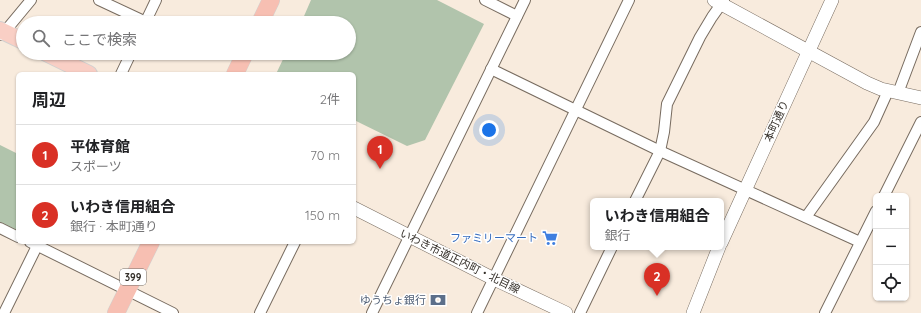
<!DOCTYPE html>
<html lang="ja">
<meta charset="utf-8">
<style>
:root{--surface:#fff;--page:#f2f2f2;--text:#202124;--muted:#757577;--line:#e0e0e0;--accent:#d93025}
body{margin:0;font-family:Quicksand,"Noto Sans JP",sans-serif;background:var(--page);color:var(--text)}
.controls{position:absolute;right:12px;bottom:12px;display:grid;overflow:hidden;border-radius:6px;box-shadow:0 1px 3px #0004}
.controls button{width:36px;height:36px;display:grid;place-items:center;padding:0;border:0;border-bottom:1px solid var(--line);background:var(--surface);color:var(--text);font:20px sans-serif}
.you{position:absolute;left:489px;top:130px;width:14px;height:14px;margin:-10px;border:3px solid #fff;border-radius:50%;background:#1a73e8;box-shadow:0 0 0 6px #1a73e833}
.badge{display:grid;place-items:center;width:26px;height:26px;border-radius:50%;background:var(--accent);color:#fff;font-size:13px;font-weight:700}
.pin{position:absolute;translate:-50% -33px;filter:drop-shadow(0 1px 2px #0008)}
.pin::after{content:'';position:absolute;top:21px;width:14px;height:12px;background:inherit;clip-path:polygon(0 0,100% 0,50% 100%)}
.popup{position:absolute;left:590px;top:198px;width:134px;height:52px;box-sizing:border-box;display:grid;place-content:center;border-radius:6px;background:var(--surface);filter:drop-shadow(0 1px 3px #0005);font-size:13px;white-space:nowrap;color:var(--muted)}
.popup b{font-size:15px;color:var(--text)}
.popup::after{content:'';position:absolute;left:50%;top:100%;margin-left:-8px;border:8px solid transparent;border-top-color:var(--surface)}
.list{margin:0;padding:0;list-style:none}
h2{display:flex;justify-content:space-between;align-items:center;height:52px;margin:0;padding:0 16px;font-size:17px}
h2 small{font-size:13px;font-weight:400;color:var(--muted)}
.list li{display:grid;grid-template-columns:26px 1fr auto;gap:12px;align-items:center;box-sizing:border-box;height:60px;padding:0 16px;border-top:1px solid var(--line)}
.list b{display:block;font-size:15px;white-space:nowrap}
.list p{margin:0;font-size:13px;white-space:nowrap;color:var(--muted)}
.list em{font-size:13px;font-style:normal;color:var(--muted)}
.icon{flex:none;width:22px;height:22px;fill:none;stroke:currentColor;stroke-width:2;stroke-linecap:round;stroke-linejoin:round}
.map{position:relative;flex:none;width:921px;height:313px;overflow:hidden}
.search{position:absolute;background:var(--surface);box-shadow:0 1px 3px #0004;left:16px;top:16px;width:340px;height:44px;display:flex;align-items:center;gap:10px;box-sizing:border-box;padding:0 14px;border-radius:22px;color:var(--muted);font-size:15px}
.panel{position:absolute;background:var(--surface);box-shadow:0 1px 3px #0004;left:16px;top:72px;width:340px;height:172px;border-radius:6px}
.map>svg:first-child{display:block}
</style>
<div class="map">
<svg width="921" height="313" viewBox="0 0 921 313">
<rect width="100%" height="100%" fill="#f8ebdd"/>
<!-- green -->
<g fill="#b1c4ac">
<polygon points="311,0 437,0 484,24 425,140 407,146 354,120 354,74 276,74 286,53 349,53 349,23 301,23"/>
<polygon points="0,145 18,154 18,235 0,227"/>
</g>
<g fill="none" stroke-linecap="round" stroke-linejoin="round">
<defs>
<g id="minor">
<polyline points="99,0 146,22"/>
<polyline points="485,0 517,16"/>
<polyline points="145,23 156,0"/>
<polyline points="2,35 31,0"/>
<polyline points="491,69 660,151 860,242"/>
<polyline points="121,74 131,53"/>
<polyline points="898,93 921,32"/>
<polyline points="884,196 921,122"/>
<polyline points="635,201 660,151 664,132 667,104 700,37 712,17 724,0"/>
<polyline points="806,217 874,122 888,91"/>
<polyline points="0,228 18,237"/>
<polyline points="30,242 173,313"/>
<polyline points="4,313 39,242"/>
<polyline points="260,313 295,242"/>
<polyline points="372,313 525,0"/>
<polyline points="477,313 629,0"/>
<polyline points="580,313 612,247"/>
<polyline points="825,313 876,211"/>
</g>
<g id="tertiary">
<polyline points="714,0 867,83 881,89 921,98"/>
<polyline points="354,208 494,279 566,313"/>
<polyline points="721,243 832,0"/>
<polyline points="693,313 719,247"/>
</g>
<g id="primary">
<polyline points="0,30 23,41"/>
<polyline points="46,53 89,74"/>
</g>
<g id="trunk">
<polyline points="260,23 271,0"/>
<polyline points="235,74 245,53"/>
<polyline points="116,313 151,242"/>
</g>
</defs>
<!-- minor casing -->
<use href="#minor" stroke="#786c60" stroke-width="12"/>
<!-- tertiary casing -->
<use href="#tertiary" stroke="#786c60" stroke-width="14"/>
<!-- primary casing -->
<use href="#primary" stroke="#d2d1d0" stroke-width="18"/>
<!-- trunk casing -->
<use href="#trunk" stroke="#d2d1d0" stroke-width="18"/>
<!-- minor -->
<use href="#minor" stroke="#fff" stroke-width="10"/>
<!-- tertiary -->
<use href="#tertiary" stroke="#fff" stroke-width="13"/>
<!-- primary -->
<use href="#primary" stroke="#f9cfc5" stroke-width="16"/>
<!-- trunk -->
<use href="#trunk" stroke="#f7bfb2" stroke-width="17"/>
</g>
<!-- icons -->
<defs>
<symbol id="supermarket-bare" viewBox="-9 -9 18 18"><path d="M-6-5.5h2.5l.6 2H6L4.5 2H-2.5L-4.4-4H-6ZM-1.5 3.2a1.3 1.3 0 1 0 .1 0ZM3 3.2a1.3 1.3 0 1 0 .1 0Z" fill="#3f7fe0" stroke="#fff" stroke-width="2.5" paint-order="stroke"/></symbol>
<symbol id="bank-bare" viewBox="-9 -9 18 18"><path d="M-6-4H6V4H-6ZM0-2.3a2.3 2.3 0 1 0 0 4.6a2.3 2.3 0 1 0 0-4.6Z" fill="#5c6f8a" stroke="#fff" stroke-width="2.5" paint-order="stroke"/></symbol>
</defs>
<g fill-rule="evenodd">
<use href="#supermarket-bare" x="539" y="227" width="22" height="22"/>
<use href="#bank-bare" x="427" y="289" width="22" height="22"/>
</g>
<g text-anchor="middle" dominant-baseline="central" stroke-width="3" stroke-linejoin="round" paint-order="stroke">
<!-- shield labels -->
<rect fill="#fff" stroke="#716d69" stroke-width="1" x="120" y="269" width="26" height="16" rx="3"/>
<g font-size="10" font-weight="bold" fill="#342f29">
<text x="133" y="277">399</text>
</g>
<!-- street labels -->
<g font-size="11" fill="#342f29" stroke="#fff">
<text transform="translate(776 121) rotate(-66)">本町通り</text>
<text transform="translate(460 261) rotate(26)">いわき市道正内町・北目線</text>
</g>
<!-- shop labels -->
<g font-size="11" fill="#366cbe" stroke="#fff" text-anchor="end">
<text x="538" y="238">ファミリーマート</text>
</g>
<!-- service labels -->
<g font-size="11" fill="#4e5e75" stroke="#fff" text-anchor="end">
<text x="426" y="300">ゆうちょ銀行</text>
</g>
</g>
</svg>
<div class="controls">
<button>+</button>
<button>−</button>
<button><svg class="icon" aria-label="locate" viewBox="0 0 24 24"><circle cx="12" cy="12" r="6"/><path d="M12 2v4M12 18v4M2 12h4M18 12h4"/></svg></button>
</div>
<div class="you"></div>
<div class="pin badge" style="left:380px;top:169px">1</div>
<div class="pin badge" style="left:657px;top:296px">2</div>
<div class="popup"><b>いわき信用組合</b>銀行</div>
<div class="search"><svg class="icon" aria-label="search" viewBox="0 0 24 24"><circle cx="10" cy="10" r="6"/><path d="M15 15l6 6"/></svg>ここで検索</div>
<section class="panel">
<h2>周辺<small>2件</small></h2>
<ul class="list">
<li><span class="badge">1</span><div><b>平体育館</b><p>スポーツ</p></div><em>70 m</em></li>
<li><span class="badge">2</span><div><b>いわき信用組合</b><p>銀行 · 本町通り</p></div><em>150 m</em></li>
</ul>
</section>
</div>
